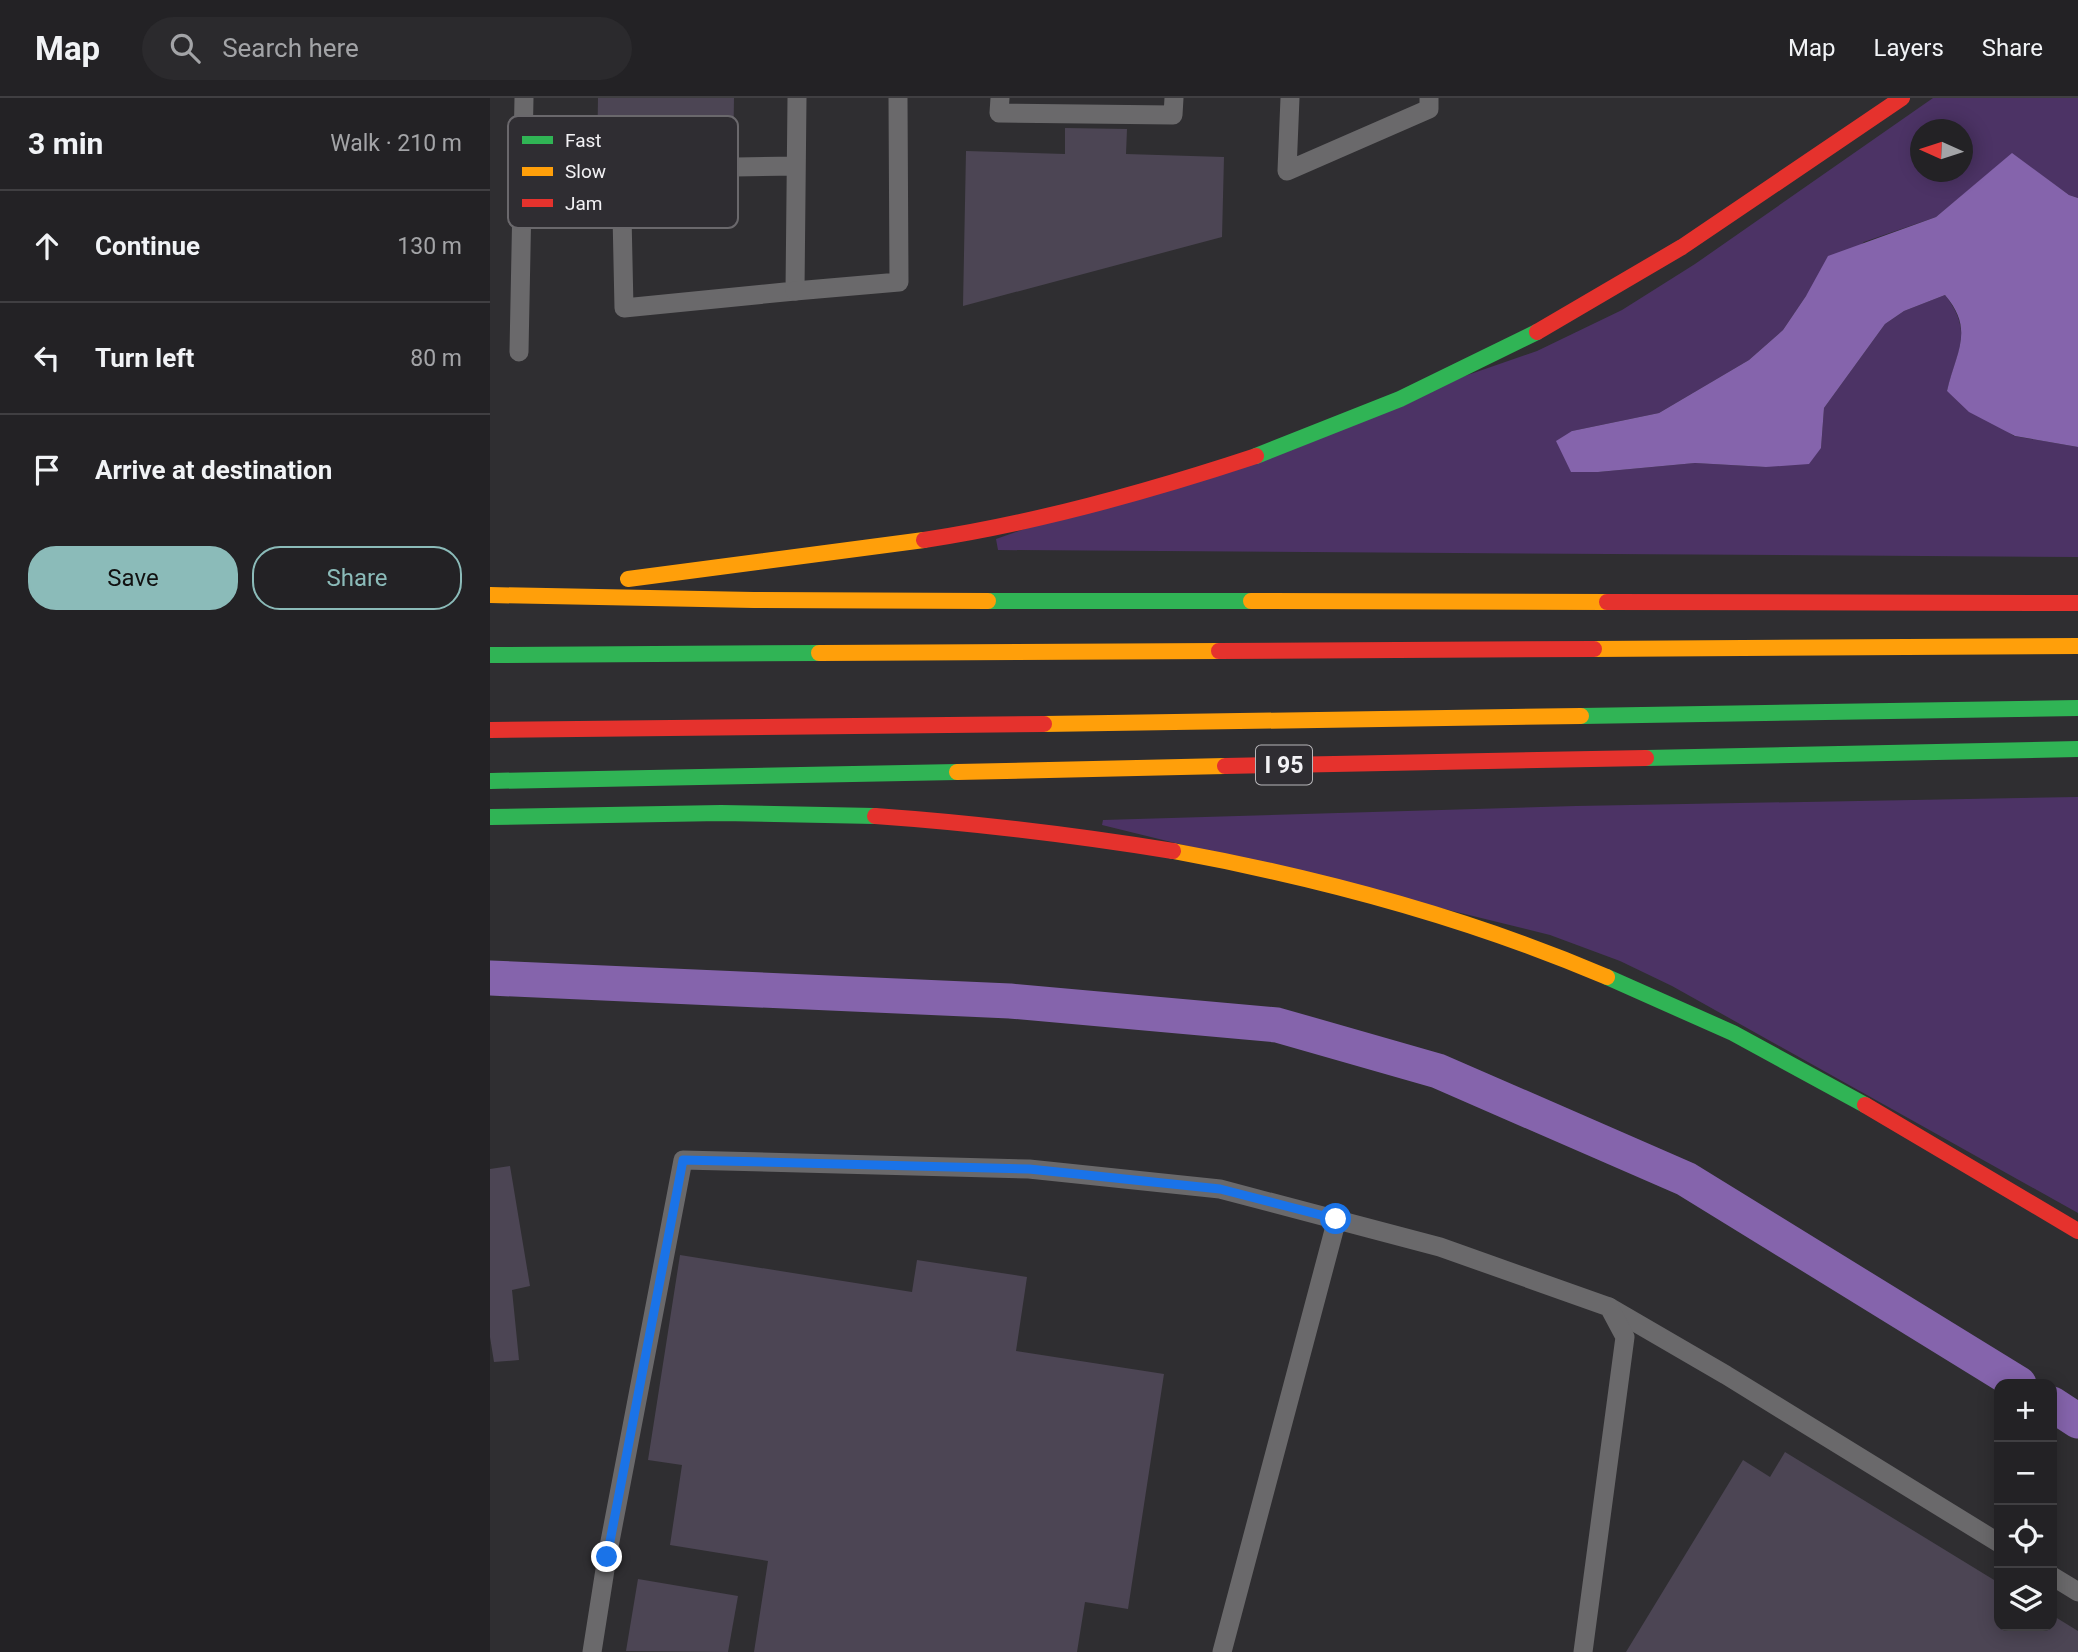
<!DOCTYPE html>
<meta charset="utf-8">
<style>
:root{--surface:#232225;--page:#2b2a2d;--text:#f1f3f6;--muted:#a3a4a7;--line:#403f42;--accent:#8bbbb9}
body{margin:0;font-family:Roboto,sans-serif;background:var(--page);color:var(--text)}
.controls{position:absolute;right:21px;bottom:21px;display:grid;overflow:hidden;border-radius:14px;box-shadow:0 4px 18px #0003}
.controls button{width:63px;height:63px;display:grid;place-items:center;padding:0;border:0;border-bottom:2px solid var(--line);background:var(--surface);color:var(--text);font:35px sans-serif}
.compass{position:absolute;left:1420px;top:21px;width:63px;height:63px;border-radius:50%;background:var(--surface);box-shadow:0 4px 18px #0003;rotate:273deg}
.stop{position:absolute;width:21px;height:21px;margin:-16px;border:5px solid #1a73e8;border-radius:50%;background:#fff}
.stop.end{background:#1a73e8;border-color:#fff;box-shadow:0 2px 7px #0008}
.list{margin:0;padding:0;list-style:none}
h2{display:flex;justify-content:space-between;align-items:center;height:91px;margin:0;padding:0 28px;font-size:30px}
h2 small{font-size:23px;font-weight:400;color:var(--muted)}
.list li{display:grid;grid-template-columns:46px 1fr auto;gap:21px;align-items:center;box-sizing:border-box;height:112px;padding:0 28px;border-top:2px solid var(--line)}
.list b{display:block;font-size:26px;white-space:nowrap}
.list em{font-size:23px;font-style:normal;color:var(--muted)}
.actions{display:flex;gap:14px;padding:21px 28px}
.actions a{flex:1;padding:16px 0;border:2px solid var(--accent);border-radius:28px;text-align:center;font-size:24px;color:var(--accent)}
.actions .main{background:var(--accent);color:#111}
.icon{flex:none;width:38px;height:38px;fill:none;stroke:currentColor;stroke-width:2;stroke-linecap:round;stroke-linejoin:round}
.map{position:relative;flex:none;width:1588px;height:1554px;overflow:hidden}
header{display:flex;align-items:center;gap:42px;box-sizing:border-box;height:98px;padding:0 35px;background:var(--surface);border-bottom:2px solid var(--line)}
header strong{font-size:33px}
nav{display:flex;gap:38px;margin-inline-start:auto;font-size:24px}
.search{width:490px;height:63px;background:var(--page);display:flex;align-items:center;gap:18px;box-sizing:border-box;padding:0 24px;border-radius:38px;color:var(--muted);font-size:26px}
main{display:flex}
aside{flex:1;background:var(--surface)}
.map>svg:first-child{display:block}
</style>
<header>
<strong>Map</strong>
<div class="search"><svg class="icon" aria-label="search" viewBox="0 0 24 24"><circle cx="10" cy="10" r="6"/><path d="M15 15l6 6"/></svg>Search here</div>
<nav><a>Map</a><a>Layers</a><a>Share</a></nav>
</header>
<main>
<aside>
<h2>3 min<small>Walk · 210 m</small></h2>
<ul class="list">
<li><svg class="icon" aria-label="ahead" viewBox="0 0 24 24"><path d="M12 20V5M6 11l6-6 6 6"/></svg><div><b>Continue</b></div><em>130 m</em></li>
<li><svg class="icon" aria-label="left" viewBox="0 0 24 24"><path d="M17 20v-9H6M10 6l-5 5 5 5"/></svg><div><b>Turn left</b></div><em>80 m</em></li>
<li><svg class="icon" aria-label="arrive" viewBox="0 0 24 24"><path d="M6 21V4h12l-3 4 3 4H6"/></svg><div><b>Arrive at destination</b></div></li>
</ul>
<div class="actions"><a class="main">Save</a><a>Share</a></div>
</aside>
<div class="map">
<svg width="1588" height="1554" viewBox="0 0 1588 1554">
<rect width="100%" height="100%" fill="#2f2e31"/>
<!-- green -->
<g fill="#4c3365" fill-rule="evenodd">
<path d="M1443 0H1588V100L1579 97 1522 56 1446 119 1374 144 1316 198 1293 232 1259 262 1169 315 1082 333V374H1108L1205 365 1276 369 1331 350 1334 310 1395 226 1414 213 1455 197C1484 234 1467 252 1457 293L1524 338 1588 349V459L508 452 506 441 1047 253 1132 212 1205 166ZM1430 32H1472V74H1430Z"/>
<polygon points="1588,699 1588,1115 1182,888 1130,863 1060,837 612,727 613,722 1086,708"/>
</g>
<!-- water -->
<path fill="#8564ac" d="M1522 55 1579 97 1588 100V349L1525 338 1479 314 1457 293C1466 254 1485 232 1455 197L1414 213 1395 226 1334 310 1331 350 1319 366 1276 369 1205 365 1108 374H1081L1066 343 1082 333 1169 315 1259 262 1293 232 1316 198 1338 158 1446 119Z"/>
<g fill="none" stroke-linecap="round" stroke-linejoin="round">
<!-- canal -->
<g stroke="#8564ac" stroke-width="35">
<polyline points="0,880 520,903 787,927 948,973 1196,1081 1529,1286"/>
<polyline points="1562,1306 1588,1323"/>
</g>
</g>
<!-- building -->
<g fill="#4c4554">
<polygon points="108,0 244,0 243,62 107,60"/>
<polygon points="575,30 637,31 636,56 734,59 732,139 473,208 476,53 575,56"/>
<polygon points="20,1068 40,1188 22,1192 29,1262 4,1264 0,1239 0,1071"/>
<polygon points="190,1157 422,1194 427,1162 537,1179 526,1253 674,1276 638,1511 595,1504 587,1554 264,1554 278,1463 180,1447 192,1367 158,1362"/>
<polygon points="1295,1354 1509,1485 1509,1528 1562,1528 1562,1517 1588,1533 1588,1554 1136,1554 1253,1362 1280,1379"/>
<polygon points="148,1481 248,1498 238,1554 136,1553"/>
</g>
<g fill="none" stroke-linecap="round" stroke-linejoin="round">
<!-- lane -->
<g stroke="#6a696b" stroke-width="19">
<polyline points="510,0 509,15 683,17 684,0"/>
<polyline points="800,0 797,73 939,11 939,0"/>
<polyline points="306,68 131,71 134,210 305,193 307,0"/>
<polyline points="305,193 409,184 408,0"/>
<polyline points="29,254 34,0"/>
<polyline points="1119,1209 1236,1277 1509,1445"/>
<polyline points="1562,1478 1588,1494"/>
<polyline points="102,1554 117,1459 193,1062 539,1071 730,1091 950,1149 1119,1209 1135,1239 1093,1554"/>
<polyline points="732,1554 847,1121"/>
</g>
<!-- fast -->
<g stroke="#30b455" stroke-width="16">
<polyline points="766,358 910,301 1047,234"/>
<polyline points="498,503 761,503"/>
<polyline points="0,557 329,555"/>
<polyline points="1091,618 1588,610"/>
<polyline points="1156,660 1588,651"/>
<polyline points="0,683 467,674"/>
<polyline points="0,719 231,715 385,718"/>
<polyline points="1117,879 1243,935 1375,1007"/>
</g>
<!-- slow -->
<g stroke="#ff9f0a" stroke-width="16">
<polyline points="138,481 434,442"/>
<polyline points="0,497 264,502 498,503"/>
<polyline points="761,503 1117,504"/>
<polyline points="1104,551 1588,548"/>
<polyline points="329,555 729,553"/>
<polyline points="554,626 1091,618"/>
<polyline points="467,674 735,668"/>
<path d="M683 753C830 780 979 820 1117 879"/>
</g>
<!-- jam -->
<g stroke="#e5322d" stroke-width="16">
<polyline points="1047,234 1192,149 1412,0"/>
<path d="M434 442C547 425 657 394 766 358"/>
<polyline points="1117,504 1588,505"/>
<polyline points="729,553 1104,551"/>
<polyline points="0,632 554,626"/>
<polyline points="735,668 1156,660"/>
<path d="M385 718C485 725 584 737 683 753"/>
<polyline points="1375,1007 1588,1133"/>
</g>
</g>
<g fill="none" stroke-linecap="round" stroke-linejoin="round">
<!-- route -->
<polyline stroke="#1a73e8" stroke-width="9" points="117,1459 193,1062 539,1071 730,1091 846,1121"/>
</g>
<g text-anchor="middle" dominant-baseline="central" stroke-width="5" stroke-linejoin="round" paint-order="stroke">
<!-- shield labels -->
<rect fill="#2f2d32" stroke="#b8b7ba" stroke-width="2" x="766" y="647.5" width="56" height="39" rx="5"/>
<g font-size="23" font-weight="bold" fill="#f3f2f5">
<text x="794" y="667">I 95</text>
</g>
</g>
<!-- legend -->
<rect x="18" y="18" width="230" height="112" rx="10" fill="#2f2d32" stroke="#6a686c" stroke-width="2"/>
<rect x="32" y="38" width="31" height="8" fill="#30b455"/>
<rect x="32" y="69" width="31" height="9" fill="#ff9f0a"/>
<rect x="32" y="101" width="31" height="8" fill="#e5322d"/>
<g font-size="19" fill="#f3f2f5">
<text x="75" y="49">Fast</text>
<text x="75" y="80">Slow</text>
<text x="75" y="112">Jam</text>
</g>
</svg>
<div class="controls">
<button>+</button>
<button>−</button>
<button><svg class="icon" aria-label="locate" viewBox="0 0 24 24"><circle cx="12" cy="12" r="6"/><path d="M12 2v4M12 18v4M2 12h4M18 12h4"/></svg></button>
<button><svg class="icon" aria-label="layers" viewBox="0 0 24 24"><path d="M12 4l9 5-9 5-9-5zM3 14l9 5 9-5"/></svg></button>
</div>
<svg class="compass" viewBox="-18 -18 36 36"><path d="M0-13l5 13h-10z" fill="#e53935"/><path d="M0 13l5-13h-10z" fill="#a3a4a7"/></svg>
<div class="stop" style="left:846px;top:1121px"></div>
<div class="stop end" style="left:117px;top:1459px"></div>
</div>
</main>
